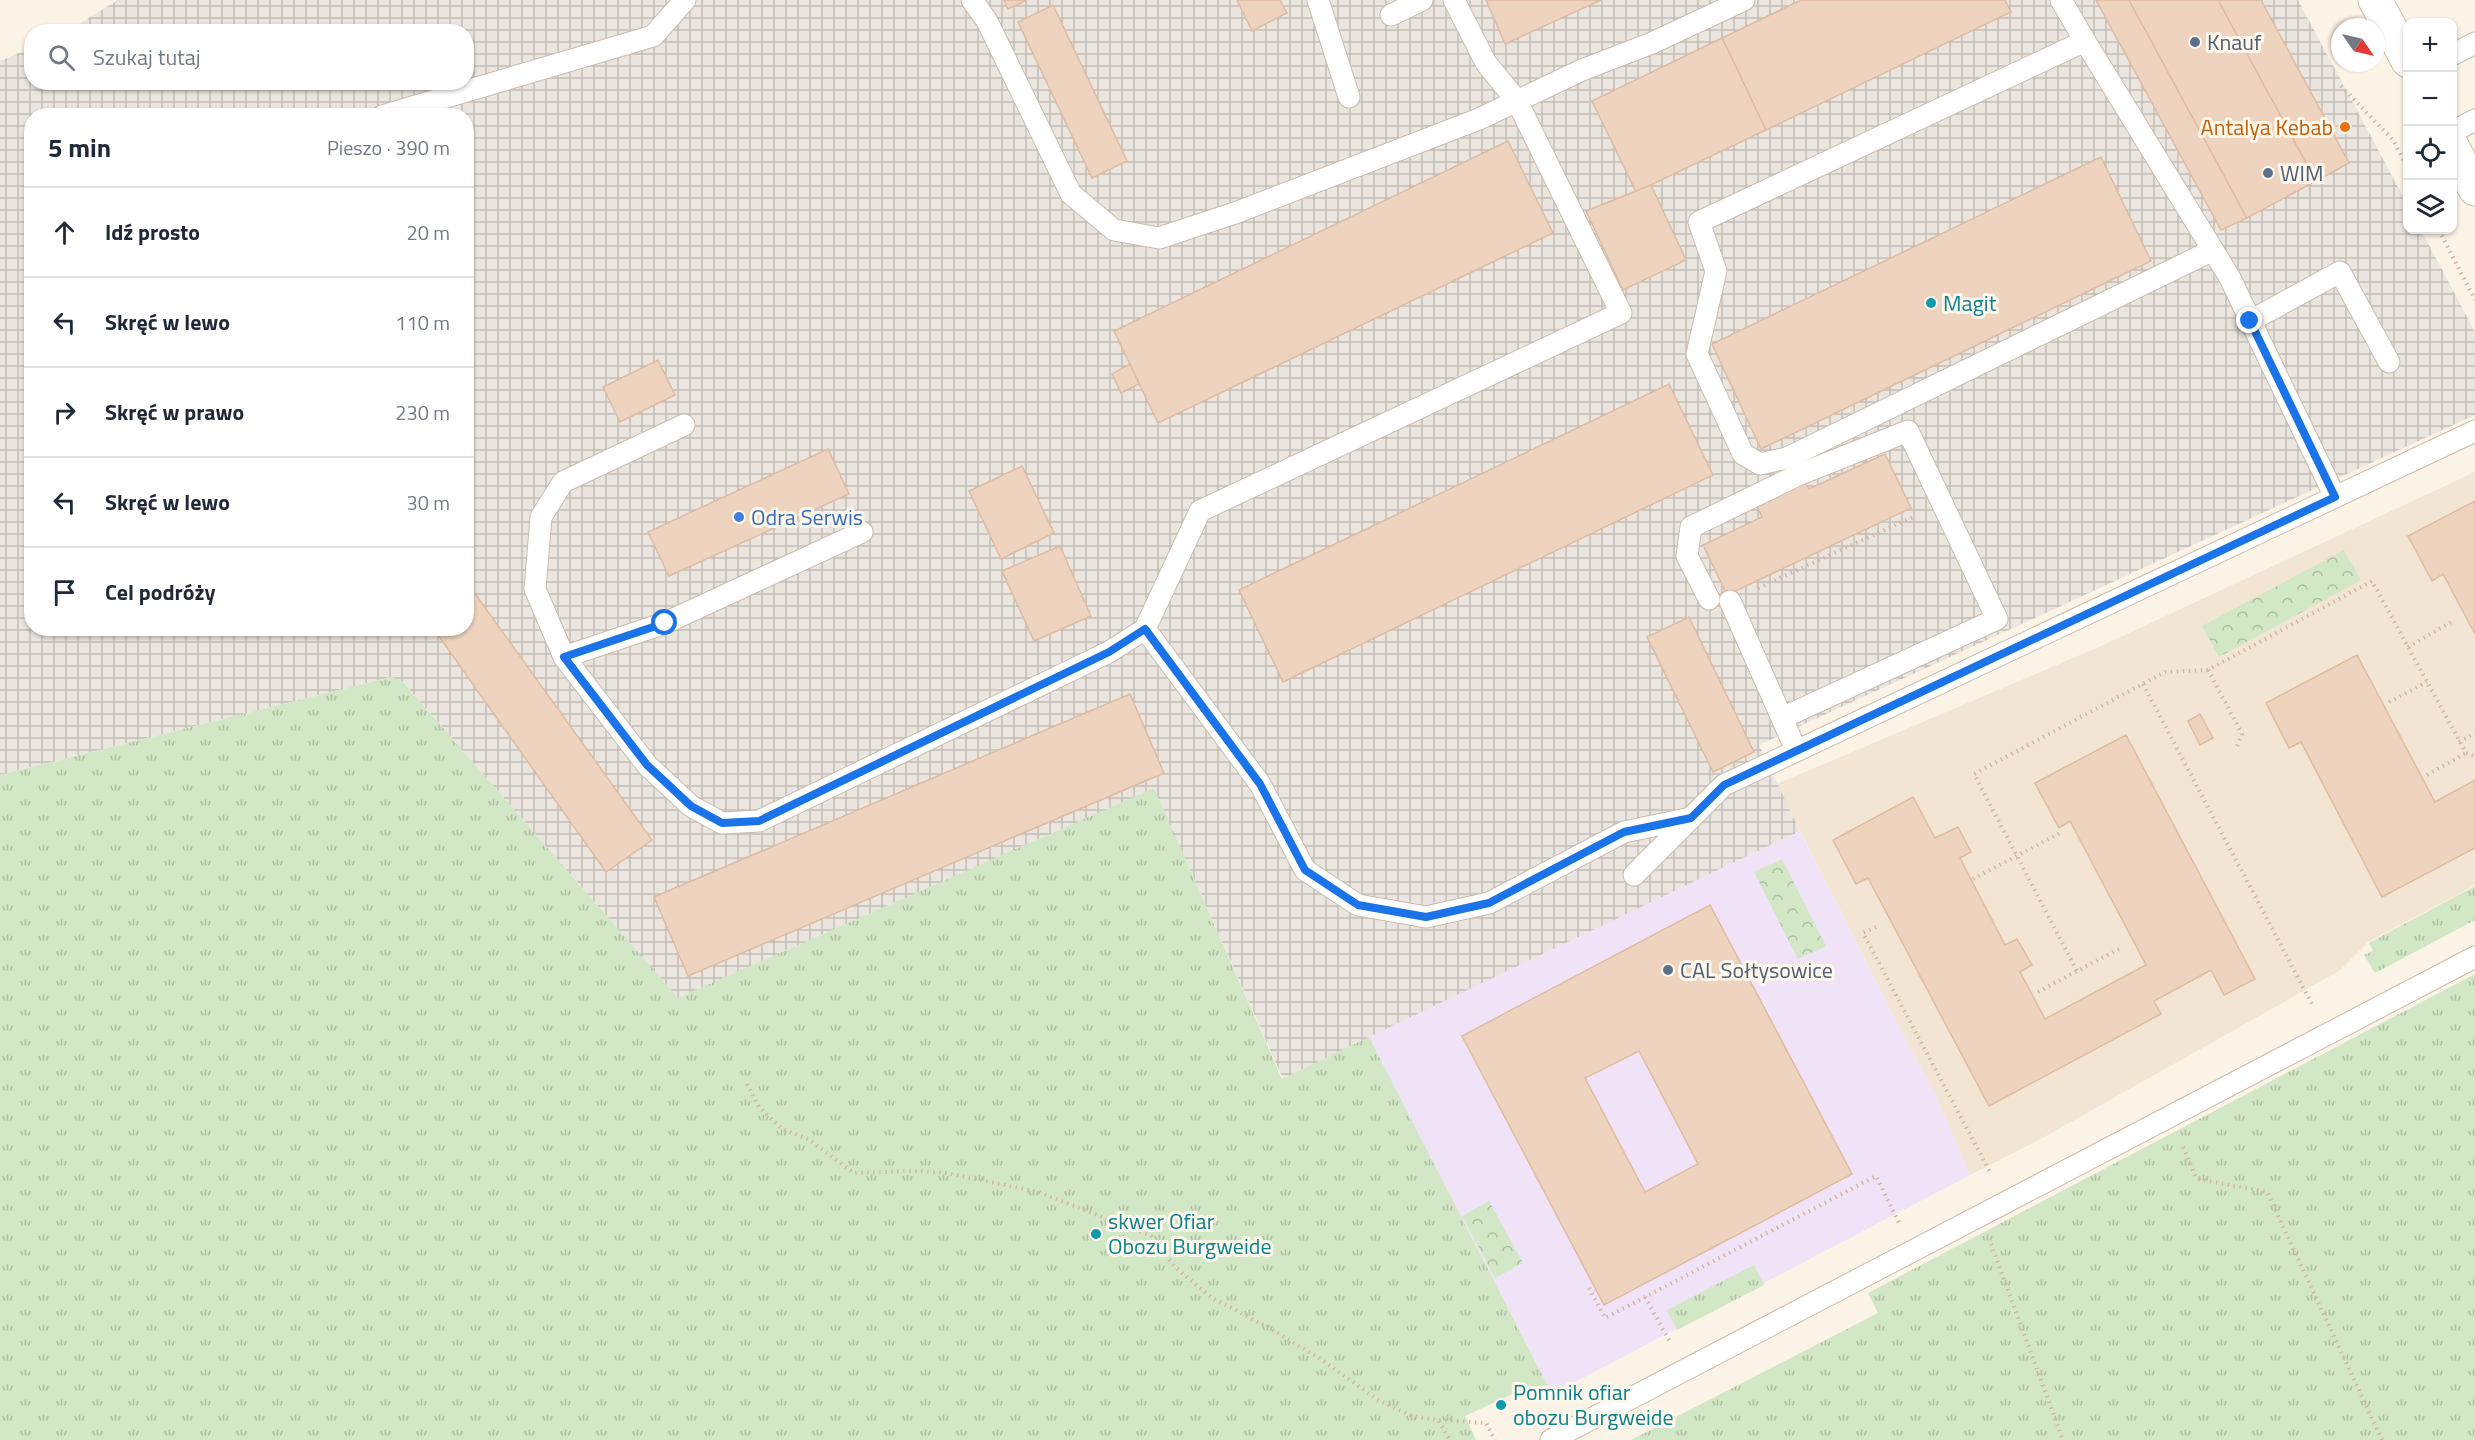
<!DOCTYPE html>
<html lang="pl">
<meta charset="utf-8">
<style>
:root{--surface:#fff;--page:#f6f6f7;--text:#1f2937;--muted:#747a83;--line:#e0e1e3}
body{margin:0;font-family:"Titillium Web",sans-serif;background:var(--page);color:var(--text)}
.controls{position:absolute;right:18px;top:18px;display:grid;overflow:hidden;border-radius:12px;box-shadow:0 2px 4px #0004}
.controls button{width:54px;height:54px;display:grid;place-items:center;padding:0;border:0;border-bottom:2px solid var(--line);background:var(--surface);color:var(--text);font:30px sans-serif}
.compass{position:absolute;left:2331px;top:18px;width:54px;height:54px;border-radius:50%;background:var(--surface);box-shadow:0 2px 4px #0004;rotate:124deg}
.stop{position:absolute;width:18px;height:18px;margin:-14px;border:4px solid #1a73e8;border-radius:50%;background:#fff}
.stop.end{background:#1a73e8;border-color:#fff;box-shadow:0 2px 6px #0008}
.list{margin:0;padding:0;list-style:none}
h2{display:flex;justify-content:space-between;align-items:center;height:78px;margin:0;padding:0 24px;font-size:26px}
h2 small{font-size:20px;font-weight:400;color:var(--muted)}
.list li{display:grid;grid-template-columns:39px 1fr auto;gap:18px;align-items:center;box-sizing:border-box;height:90px;padding:0 24px;border-top:2px solid var(--line)}
.list b{display:block;font-size:22px;white-space:nowrap}
.list em{font-size:20px;font-style:normal;color:var(--muted)}
.icon{flex:none;width:33px;height:33px;fill:none;stroke:currentColor;stroke-width:2;stroke-linecap:round;stroke-linejoin:round}
.map{position:relative;flex:none;width:2475px;height:1440px;overflow:hidden}
.search{position:absolute;background:var(--surface);box-shadow:0 2px 4px #0004;left:24px;top:24px;width:450px;height:66px;display:flex;align-items:center;gap:15px;box-sizing:border-box;padding:0 21px;border-radius:24px;color:var(--muted);font-size:22px}
.panel{position:absolute;background:var(--surface);box-shadow:0 2px 4px #0004;left:24px;top:108px;width:450px;height:528px;border-radius:24px}
.map>svg:first-child{display:block}
</style>
<div class="map">
<svg width="2475" height="1440" viewBox="0 0 2475 1440">
<defs>
<pattern id="industrial-grid" width="8" height="8" patternUnits="userSpaceOnUse" patternTransform="scale(1.5)"><rect width="8" height="8" fill="#ebe5df"/><path d="M0 4h8M4 0v8" fill="none" stroke="#c3bdb7"/></pattern>
<pattern id="grass-tufts" width="24" height="20" patternUnits="userSpaceOnUse" patternTransform="scale(1.5)"><rect width="24" height="20" fill="#d1e7c5"/><path d="M3 7l-1-3M5 7V3M7 7l1-3M15 17l-1-3M17 17v-4M19 17l1-3" fill="none" stroke="#aebea2"/></pattern>
<pattern id="park-crowns" width="20" height="18" patternUnits="userSpaceOnUse" patternTransform="scale(1.5)"><rect width="20" height="18" fill="#d1e7c5"/><path d="M2 6a3 3 0 1 1 6 0M12 15a3 3 0 1 1 6 0" fill="none" stroke="#aebea2"/></pattern>
</defs>
<rect width="100%" height="100%" fill="#fbf3e5"/>
<!-- residential -->
<polygon fill="#f2e5d4" points="2475,472 2475,885 2368,942 2339,971 2039,1140 1970,1175 1935,1094 1893,1015 1777,784 2099,647"/>
<!-- industrial -->
<path fill="url(#industrial-grid)" fill-rule="evenodd" d="M118 0H2298L2407 204 2408 230H2421L2475 332V415L1759 745 1800 831 1283 1079 1154 789 678 998 403 682 391 677 0 775V61L31 48 32 82H466V32L67 31ZM32 116H466V628H32Z"/>
<!-- education -->
<polygon fill="#f0e2f7" points="1800,831 1893,1015 1935,1094 1970,1175 1552,1394 1369,1037"/>
<!-- grass -->
<g fill="url(#grass-tufts)">
<polygon points="391,677 403,682 678,998 1154,788 1282,1079 1369,1037 1552,1394 1539,1402 1519,1391 1465,1416 1476,1440 0,1440 0,775"/>
<polygon points="2475,886 2475,920 2375,973 2364,955 2373,951 2369,943"/>
<polygon points="2475,974 2475,1440 1631,1440 1878,1313 1868,1293"/>
<polygon points="1754,1265 1764,1285 1677,1330 1667,1310"/>
</g>
<!-- park -->
<g fill="url(#park-crowns)">
<polygon points="2344,550 2361,580 2219,657 2202,626"/>
<polygon points="1782,859 1826,946 1798,959 1754,872"/>
<polygon points="1489,1201 1523,1263 1495,1278 1462,1216"/>
</g>
<!-- building -->
<g fill="#eed3bf" stroke="#dfbba0" stroke-width="1.5" fill-rule="evenodd">
<polygon points="1004,0 1027,0 1008,9"/>
<polygon points="1237,0 1280,0 1287,13 1252,31"/>
<polygon points="1486,0 1601,0 1505,44"/>
<polygon points="1801,0 2005,0 2011,12 1766,130 1722,38"/>
<polygon points="2096,0 2129,0 2247,218 2221,230"/>
<polygon points="2129,0 2218,0 2316,181 2247,218"/>
<polygon points="2218,0 2261,0 2349,163 2316,181"/>
<polygon points="1053,5 1127,161 1092,178 1018,22"/>
<polygon points="1722,38 1766,130 1636,192 1592,101"/>
<polygon points="1508,141 1553,233 1158,423 1114,331"/>
<polygon points="2101,157 2151,261 1761,449 1712,344"/>
<polygon points="1651,185 1686,260 1623,290 1586,211"/>
<polygon points="658,360 675,395 620,422 603,387"/>
<polygon points="1130,364 1139,384 1121,393 1112,374"/>
<polygon points="1669,384 1713,475 1283,682 1239,590"/>
<polygon points="828,449 849,494 669,576 648,532"/>
<polygon points="1885,454 1911,508 1727,595 1703,545 1762,517 1757,506 1805,482 1809,489"/>
<polygon points="1022,466 1054,533 1001,559 969,491"/>
<polygon points="2475,501 2475,634 2443,574 2432,581 2408,536"/>
<polygon points="1060,546 1091,616 1034,641 1002,571"/>
<polygon points="466,581 652,840 606,872 433,628 466,628"/>
<polygon points="1689,617 1754,752 1713,772 1647,637"/>
<polygon points="2357,655 2435,802 2475,780 2475,848 2382,897 2301,742 2289,748 2266,703"/>
<polygon points="1130,694 1164,773 688,976 654,897"/>
<polygon points="2200,714 2213,738 2200,745 2188,721"/>
<polygon points="2126,735 2255,979 2224,995 2211,970 2154,1001 2161,1014 1989,1106 1868,878 1856,884 1833,840 1913,797 1935,838 1958,827 1971,852 1960,858 2005,945 2017,939 2032,965 2020,972 2045,1019 2146,965 2070,821 2059,828 2035,783"/>
<path d="M1710 905 1852 1174 1604 1305 1462 1036ZM1639 1051 1698 1164 1645 1192 1585 1078Z"/>
</g>
<g fill="none" stroke-linecap="round" stroke-linejoin="round">
<defs>
<g id="service">
<polyline points="972,0 987,21 1071,194 1114,230 1159,238 1235,213 1479,119 1582,70 1652,43 1744,0"/>
<polyline points="1318,0 1349,97"/>
<polyline points="2061,0 2085,41 1699,222 1716,271 1697,354 1743,454 1760,464 1787,458 2213,250"/>
<polyline points="1391,15 1422,0"/>
<polyline points="2085,41 2230,278 2335,497"/>
<polyline points="2452,55 2475,43"/>
<polyline points="382,116 653,36 685,0"/>
<polyline points="2452,132 2475,120"/>
<polyline points="2250,321 2340,272 2389,362"/>
<polyline points="684,425 563,482 541,517 535,589 564,657 647,765 691,806 722,823 759,821 1109,652 1145,629 1260,784 1305,870 1358,905 1426,917 1489,903 1624,832 1691,818"/>
<polyline points="1709,599 1687,556 1691,527 1798,475 1908,431 1997,619 1782,718"/>
<polyline points="1730,601 1796,750"/>
<polyline points="1145,629 1200,511 1621,313 1517,101 1486,63 1454,0"/>
<polyline points="564,657 665,623 862,532"/>
<polyline points="1634,875 1724,785 2475,431"/>
<polyline points="1551,1440 2475,957"/>
</g>
<g id="tertiary">
<polyline points="2375,0 2408,61"/>
<polyline points="2452,146 2475,189"/>
</g>
</defs>
<!-- service casing -->
<use href="#service" stroke="#cbbbac" stroke-width="23"/>
<!-- tertiary casing -->
<use href="#tertiary" stroke="#cbbbac" stroke-width="35"/>
<!-- path -->
<g stroke="#d3b7a2" stroke-width="4" stroke-dasharray="1.5 4.5" stroke-linecap="butt">
<polyline points="2341,86 2393,140 2408,169"/>
<polyline points="2439,230 2475,300"/>
<polyline points="1758,588 1915,516"/>
<polyline points="2408,647 2455,620"/>
<polyline points="2208,670 2242,734 2237,746"/>
<polyline points="2143,684 2313,1006"/>
<polyline points="2389,702 2427,682"/>
<polyline points="2459,742 2475,733"/>
<polyline points="2427,775 2466,753"/>
<polyline points="1973,879 2062,832"/>
<polyline points="1876,927 1863,933 1991,1174"/>
<polyline points="2119,949 2077,971 1974,774 2165,672 2208,670 2372,581 2466,753 2475,756"/>
<polyline points="2038,992 2077,971"/>
<polyline points="747,1084 759,1107 782,1129 808,1139 854,1173 913,1171 947,1173 1038,1192 1151,1236 1175,1267 1212,1298 1266,1326 1322,1360 1378,1400 1412,1416 1438,1420 1450,1440"/>
<polyline points="2183,1147 2197,1179 2267,1192 2382,1440"/>
<polyline points="1991,1244 2063,1440"/>
<polyline points="1589,1288 1605,1318 1876,1176 1899,1223"/>
<polyline points="1645,1297 1670,1342"/>
<polyline points="1439,1420 1486,1423 1495,1440"/>
</g>
<!-- service -->
<use href="#service" stroke="#fff" stroke-width="21"/>
<!-- tertiary -->
<use href="#tertiary" stroke="#fff" stroke-width="33"/>
</g>
<g fill="none" stroke-linecap="round" stroke-linejoin="round">
<!-- route -->
<polyline stroke="#1a73e8" stroke-width="8" points="665,623 564,657 647,765 691,806 722,823 759,821 1109,652 1145,629 1260,784 1305,870 1358,905 1426,917 1489,903 1624,832 1691,818 1724,785 2335,497 2250,321"/>
</g>
<!-- markers -->
<g fill="#5c6f8a" stroke="#fef7eb" stroke-width="2">
<circle cx="2195" cy="42" r="6"/>
<circle cx="2268" cy="173" r="6"/>
<circle cx="1668" cy="970" r="6"/>
</g>
<circle fill="#e8710a" stroke="#fef7eb" stroke-width="2" cx="2345" cy="127" r="6"/>
<g fill="#0f9aa8" stroke="#fef7eb" stroke-width="2">
<circle cx="1931" cy="303" r="6"/>
<circle cx="1096" cy="1234" r="6"/>
<circle cx="1501" cy="1405" r="6"/>
</g>
<circle fill="#3f7fe0" stroke="#fef7eb" stroke-width="2" cx="739" cy="517" r="6"/>
<g text-anchor="middle" dominant-baseline="central" stroke-width="6" stroke-linejoin="round" paint-order="stroke">
<!-- service labels -->
<g font-size="22" fill="#4e5e75" stroke="#fef7eb" text-anchor="start">
<text x="2207" y="42">Knauf</text>
<text x="2280" y="173">WIM</text>
<text x="1680" y="970">CAL Sołtysowice</text>
</g>
<!-- food labels -->
<g font-size="22" fill="#c56008" stroke="#fef7eb" text-anchor="end">
<text x="2333" y="127">Antalya Kebab</text>
</g>
<!-- culture labels -->
<g font-size="22" fill="#0d838f" stroke="#fef7eb" text-anchor="start">
<text x="1943" y="303">Magit</text>
<text x="1108" y="1221">skwer Ofiar<tspan x="1108" dy="25">Obozu Burgweide</tspan></text>
<text x="1513" y="1392">Pomnik ofiar<tspan x="1513" dy="25">obozu Burgweide</tspan></text>
</g>
<!-- shop labels -->
<g font-size="22" fill="#366cbe" stroke="#fef7eb" text-anchor="start">
<text x="751" y="517">Odra Serwis</text>
</g>
</g>
</svg>
<div class="controls">
<button>+</button>
<button>−</button>
<button><svg class="icon" aria-label="locate" viewBox="0 0 24 24"><circle cx="12" cy="12" r="6"/><path d="M12 2v4M12 18v4M2 12h4M18 12h4"/></svg></button>
<button><svg class="icon" aria-label="layers" viewBox="0 0 24 24"><path d="M12 4l9 5-9 5-9-5zM3 14l9 5 9-5"/></svg></button>
</div>
<svg class="compass" viewBox="-18 -18 36 36"><path d="M0-13l5 13h-10z" fill="#e53935"/><path d="M0 13l5-13h-10z" fill="#747a83"/></svg>
<div class="stop" style="left:665px;top:623px"></div>
<div class="stop end" style="left:2250px;top:321px"></div>
<div class="search"><svg class="icon" aria-label="search" viewBox="0 0 24 24"><circle cx="10" cy="10" r="6"/><path d="M15 15l6 6"/></svg>Szukaj tutaj</div>
<section class="panel">
<h2>5 min<small>Pieszo · 390 m</small></h2>
<ul class="list">
<li><svg class="icon" aria-label="ahead" viewBox="0 0 24 24"><path d="M12 20V5M6 11l6-6 6 6"/></svg><div><b>Idź prosto</b></div><em>20 m</em></li>
<li><svg class="icon" aria-label="left" viewBox="0 0 24 24"><path d="M17 20v-9H6M10 6l-5 5 5 5"/></svg><div><b>Skręć w lewo</b></div><em>110 m</em></li>
<li><svg class="icon" aria-label="right" viewBox="0 0 24 24"><path d="M7 20v-9h11M14 6l5 5-5 5"/></svg><div><b>Skręć w prawo</b></div><em>230 m</em></li>
<li><svg class="icon" aria-label="left" viewBox="0 0 24 24"><path d="M17 20v-9H6M10 6l-5 5 5 5"/></svg><div><b>Skręć w lewo</b></div><em>30 m</em></li>
<li><svg class="icon" aria-label="arrive" viewBox="0 0 24 24"><path d="M6 21V4h12l-3 4 3 4H6"/></svg><div><b>Cel podróży</b></div></li>
</ul>
</section>
</div>
